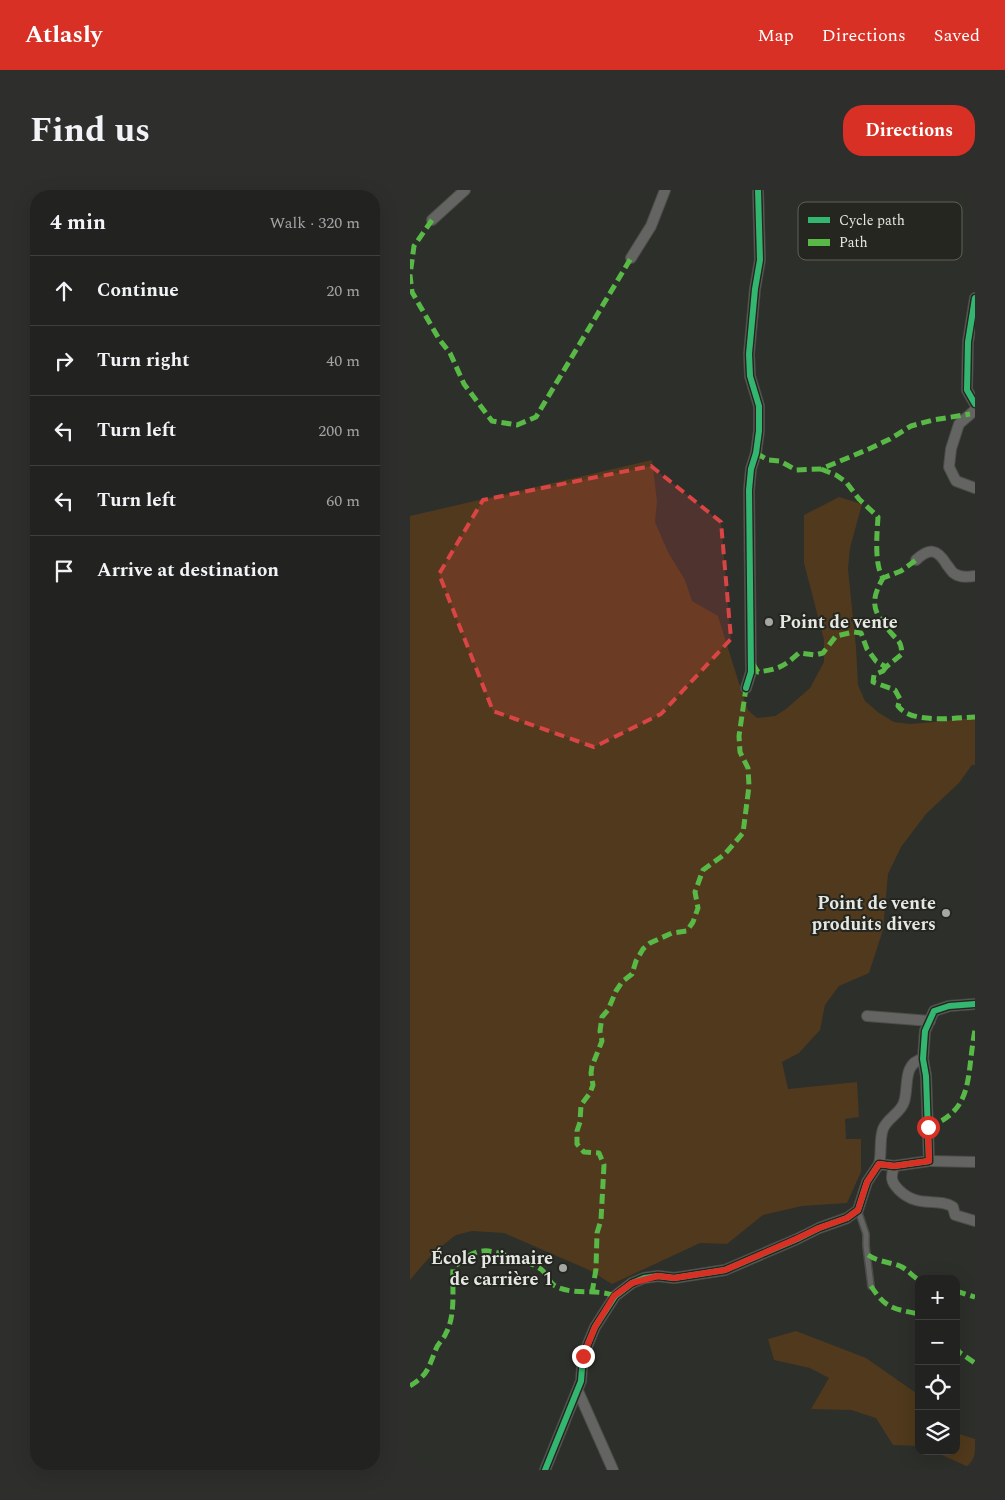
<!DOCTYPE html>
<meta charset="utf-8">
<style>
:root{--surface:#222320;--page:#2e2f2d;--text:#f1f3f6;--muted:#a2a4a5;--line:#3f403e;--accent:#d93025}
body{margin:0;font-family:Spectral,serif;background:var(--page);color:var(--text)}
.controls{position:absolute;right:15px;bottom:15px;display:grid;overflow:hidden;border-radius:10px;box-shadow:0 5px 20px #0002}
.controls button{width:45px;height:45px;display:grid;place-items:center;padding:0;border:0;border-bottom:1px solid var(--line);background:var(--surface);color:var(--text);font:25px sans-serif}
.stop{position:absolute;width:15px;height:15px;margin:-11px;border:4px solid #d93025;border-radius:50%;background:#fff}
.stop.end{background:#d93025;border-color:#fff;box-shadow:0 1px 5px #0008}
.list{margin:0;padding:0;list-style:none}
h2{display:flex;justify-content:space-between;align-items:center;height:65px;margin:0;padding:0 20px;font-size:21px}
h2 small{font-size:16px;font-weight:400;color:var(--muted)}
.list li{display:grid;grid-template-columns:32px 1fr auto;gap:15px;align-items:center;box-sizing:border-box;height:70px;padding:0 20px;border-top:1px solid var(--line)}
.list b{display:block;font-size:19px;white-space:nowrap}
.list em{font-size:16px;font-style:normal;color:var(--muted)}
.icon{flex:none;width:28px;height:28px;fill:none;stroke:currentColor;stroke-width:2;stroke-linecap:round;stroke-linejoin:round}
.map{position:relative;flex:none;width:565px;height:1280px;overflow:hidden;border-radius:20px}
header{display:flex;align-items:center;gap:30px;box-sizing:border-box;height:70px;padding:0 25px;background:var(--accent);color:#fff}
header strong{font-size:24px}
nav{display:flex;gap:28px;margin-inline-start:auto;font-size:18px}
.intro{display:flex;align-items:center;justify-content:space-between;box-sizing:border-box;height:120px;padding:0 30px}
h1{margin:0;font-size:35px}
.button{padding:12px 22px;border-radius:20px;background:var(--accent);color:#fff;font-size:18px;font-weight:700}
main{display:flex;gap:30px;padding:0 30px}
aside{flex:1;background:var(--surface);border-radius:20px;box-shadow:0 5px 20px #0002}
.map>svg:first-child{display:block}
</style>
<header>
<strong>Atlasly</strong>
<nav><a>Map</a><a>Directions</a><a>Saved</a></nav>
</header>
<div class="intro"><h1>Find us</h1><a class="button">Directions</a></div>
<main>
<aside>
<h2>4 min<small>Walk · 320 m</small></h2>
<ul class="list">
<li><svg class="icon" aria-label="ahead" viewBox="0 0 24 24"><path d="M12 20V5M6 11l6-6 6 6"/></svg><div><b>Continue</b></div><em>20 m</em></li>
<li><svg class="icon" aria-label="right" viewBox="0 0 24 24"><path d="M7 20v-9h11M14 6l5 5-5 5"/></svg><div><b>Turn right</b></div><em>40 m</em></li>
<li><svg class="icon" aria-label="left" viewBox="0 0 24 24"><path d="M17 20v-9H6M10 6l-5 5 5 5"/></svg><div><b>Turn left</b></div><em>200 m</em></li>
<li><svg class="icon" aria-label="left" viewBox="0 0 24 24"><path d="M17 20v-9H6M10 6l-5 5 5 5"/></svg><div><b>Turn left</b></div><em>60 m</em></li>
<li><svg class="icon" aria-label="arrive" viewBox="0 0 24 24"><path d="M6 21V4h12l-3 4 3 4H6"/></svg><div><b>Arrive at destination</b></div></li>
</ul>
</aside>
<div class="map">
<svg width="565" height="1280" viewBox="0 0 565 1280">
<rect width="100%" height="100%" fill="#2d2f2a"/>
<!-- green -->
<g fill="#50391c">
<polygon points="242,270 247,311 245,332 258,362 275,390 282,411 308,426 333,506 338,520 347,528 365,526 376,519 400,498 414,472 414,450 394,373 394,325 429,307 452,314 440,358 438,379 446,457 448,495 455,511 469,523 484,532 500,534 565,528 565,575 562,575 549,593 516,624 491,657 478,684 473,740 459,783 429,796 415,815 410,840 389,863 372,872 378,899 447,892 449,927 435,929 436,949 451,949 451,982 437,1013 392,1016 353,1025 317,1054 290,1053 202,1094 179,1080 94,1043 62,1041 46,1045 23,1063 0,1090 0,326"/>
<polygon points="386,1141 456,1168 509,1205 509,1256 483,1255 466,1228 441,1220 401,1219 419,1188 400,1178 364,1170 358,1149"/>
<polygon points="546,1243 565,1249 565,1280 523,1261 546,1261"/>
</g>
<g fill="none" stroke-linecap="round" stroke-linejoin="round">
<defs>
<polyline id="service" points="448,1020 456,1044 456,1056 461,1096"/>
<g id="minor">
<polyline points="22,30 55,0"/>
<polyline points="221,68 241,36 255,0"/>
<polyline points="565,108 558,152 557,200 565,214"/>
<polyline points="565,220 549,234 541,259 539,277 546,291 565,298"/>
<path d="M506 370C519 358 527 358 537 375 540 378 541 382 545 384 551 388 559 387 565 386"/>
<polyline points="336,498 341,482 339,300 341,279 346,263 349,241 349,216 340,186 339,164 345,99 350,70 348,0"/>
<polyline points="457,826 520,831"/>
<polyline points="519,971 565,972"/>
<path d="M469 974C472 963 469 950 473 939 477 928 491 923 494 912 499 898 492 873 513 869"/>
<path d="M484 976C481 987 480 991 489 1000 508 1019 528 1007 543 1017L545 1025 565 1031"/>
<polyline points="168,1201 203,1280"/>
<polyline points="135,1280 171,1191 173,1166 185,1137 205,1106 222,1093 234,1088 248,1086 264,1088 315,1080 387,1049 409,1038 437,1028 448,1020 457,992 469,974 484,976 519,971 516,886 513,869 515,841 524,821 539,816 565,814"/>
</g>
</defs>
<!-- service casing -->
<use href="#service" stroke="#4b4d49" stroke-width="8"/>
<!-- minor casing -->
<use href="#minor" stroke="#4b4d49" stroke-width="12"/>
<!-- service -->
<use href="#service" stroke="#646562" stroke-width="5"/>
<!-- minor -->
<use href="#minor" stroke="#646562" stroke-width="10"/>
<!-- quiet -->
<g stroke="#58b947" stroke-width="5" stroke-dasharray="10 5" stroke-linecap="butt">
<polyline points="22,30 4,56 0,85 2,102 29,149 40,163 54,194 82,231 107,235 126,227 221,68"/>
<polyline points="346,263 358,270 370,271 386,280 411,279 459,259 480,249 501,236 523,230 560,224"/>
<path d="M411 279 426 285 436 292 449 309 468 327C467 343 464 375 473 388L491 381 506 370"/>
<path d="M343 474 348 482C369 479 373 477 389 463L405 465 413 463 426 446 444 442 451 443 457 459 466 471 476 477 492 464C491 451 489 452 482 444 463 422 459 413 473 388"/>
<path d="M476 477 473 481 464 485 463 492 485 500 490 509 488 516C501 534 544 528 565 527"/>
<path d="M518 937C565 920 556 886 565 840"/>
<path d="M458 1065C470 1073 483 1072 492 1077 499 1081 502 1086 509 1090"/>
<path d="M461 1096C475 1118 483 1119 509 1124"/>
<polyline points="546,1101 565,1107"/>
<polyline points="182,1103 186,1079 187,1043 191,1030 194,975 189,963 174,962 167,954 167,941 170,932 171,915 180,903 183,895 181,883 182,876 192,851 190,841 192,827 198,820 206,801 212,792 222,784 226,771 233,759 240,753 262,743 277,741 283,732 288,718 285,702 293,680 315,664 333,643 339,596 338,578 330,562 329,546 336,498"/>
<polyline points="546,1156 549,1162 565,1173"/>
<path d="M0 1196C19 1184 18 1178 26 1159 28 1153 34 1149 36 1143 46 1125 42 1098 43 1078 70 1054 77 1059 109 1070 117 1072 127 1075 133 1081 137 1085 139 1092 145 1096 164 1106 186 1098 205 1106"/>
</g>
<defs>
<g id="cycleway">
<polyline points="565,108 558,152 557,200 565,214"/>
<polyline points="336,498 341,482 339,300 341,279 346,263 349,241 349,216 340,186 339,164 345,99 350,70 348,0"/>
<polyline points="135,1280 171,1191 173,1166 185,1137 205,1106 222,1093 234,1088 248,1086 264,1088 315,1080 387,1049 409,1038 437,1028 448,1020 457,992 469,974 484,976 519,971 516,886 513,869 515,841 524,821 539,816 565,814"/>
</g>
</defs>
<!-- cycleway casing -->
<use href="#cycleway" stroke="#24261f" stroke-width="9"/>
<!-- cycleway -->
<use href="#cycleway" stroke="#33b770" stroke-width="6"/>
</g>
<g fill="none" stroke-linecap="round" stroke-linejoin="round">
<!-- route -->
<polyline stroke="#d93025" stroke-width="6" points="173,1166 185,1137 198,1116 204,1106 222,1093 248,1086 264,1088 315,1080 386,1049 409,1038 437,1028 448,1020 457,992 469,974 484,976 519,971 518,937"/>
</g>
<!-- marked area -->
<path fill="#d84544" fill-opacity="0.2" stroke="#d84544" stroke-width="4" stroke-dasharray="10 6" stroke-linejoin="round" d="M241 276 311 332 321 449 251 524 184 557 83 521 29 384 73 310Z"/>
<!-- markers -->
<g fill="#a5a7a2" stroke="#24261f" stroke-width="2">
<circle cx="359" cy="432" r="5"/>
<circle cx="536" cy="723" r="5"/>
<circle cx="153" cy="1078" r="5"/>
</g>
<g text-anchor="middle" dominant-baseline="central" stroke-width="4" stroke-linejoin="round" paint-order="stroke">
<!-- poi labels -->
<g font-size="18" font-weight="bold" fill="#e5e7e2" stroke="#24261f" text-anchor="end">
<text x="369" y="432" text-anchor="start">Point de vente</text>
<text x="526" y="713">Point de vente<tspan x="526" dy="21">produits divers</tspan></text>
<text x="143" y="1068">École primaire<tspan x="143" dy="21">de carrière 1</tspan></text>
</g>
</g>
<!-- legend -->
<rect x="388" y="12" width="164" height="58" rx="8" fill="#24261f" stroke="#5e605a" stroke-width="1"/>
<rect x="398" y="27" width="22" height="6" fill="#33b770"/>
<rect x="398" y="49" width="22" height="7" fill="#58b947"/>
<g font-size="14" fill="#e5e7e2">
<text x="429" y="35">Cycle path</text>
<text x="429" y="57">Path</text>
</g>
</svg>
<div class="controls">
<button>+</button>
<button>−</button>
<button><svg class="icon" aria-label="locate" viewBox="0 0 24 24"><circle cx="12" cy="12" r="6"/><path d="M12 2v4M12 18v4M2 12h4M18 12h4"/></svg></button>
<button><svg class="icon" aria-label="layers" viewBox="0 0 24 24"><path d="M12 4l9 5-9 5-9-5zM3 14l9 5 9-5"/></svg></button>
</div>
<div class="stop" style="left:518px;top:937px"></div>
<div class="stop end" style="left:173px;top:1166px"></div>
</div>
</main>
